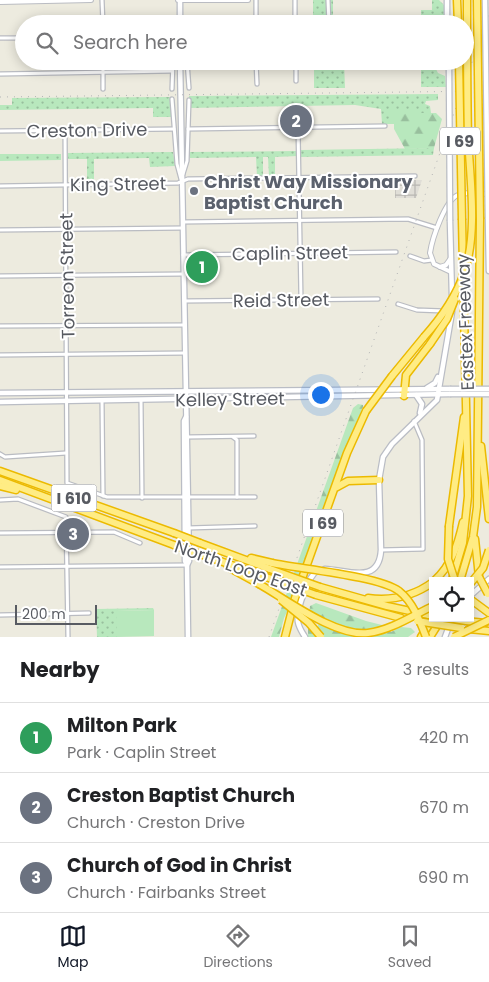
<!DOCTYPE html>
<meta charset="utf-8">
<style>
:root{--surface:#fff;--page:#f6f6f6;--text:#202124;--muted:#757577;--line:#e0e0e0;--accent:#111827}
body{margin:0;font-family:Poppins,sans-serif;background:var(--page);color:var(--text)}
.controls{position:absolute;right:15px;bottom:15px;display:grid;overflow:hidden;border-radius:0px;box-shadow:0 2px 12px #0003}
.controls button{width:45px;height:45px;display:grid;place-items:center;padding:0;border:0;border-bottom:1px solid var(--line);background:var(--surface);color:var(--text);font:25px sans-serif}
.scale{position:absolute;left:15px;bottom:12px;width:82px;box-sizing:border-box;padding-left:5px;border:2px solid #585b62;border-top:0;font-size:14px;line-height:18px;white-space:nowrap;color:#585b62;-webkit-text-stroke:4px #fff;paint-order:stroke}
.you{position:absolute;left:320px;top:394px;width:18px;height:18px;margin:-12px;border:4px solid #fff;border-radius:50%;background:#1a73e8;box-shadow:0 0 0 8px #1a73e833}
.badge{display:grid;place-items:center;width:32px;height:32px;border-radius:50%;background:var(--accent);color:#fff;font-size:16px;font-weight:700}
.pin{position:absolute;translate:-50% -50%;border:2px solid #fff;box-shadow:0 1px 5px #0006}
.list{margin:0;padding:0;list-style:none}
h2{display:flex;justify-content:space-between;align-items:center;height:65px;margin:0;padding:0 20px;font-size:21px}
h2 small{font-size:16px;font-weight:400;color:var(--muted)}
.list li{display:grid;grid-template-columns:32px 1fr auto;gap:15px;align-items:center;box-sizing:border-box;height:70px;padding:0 20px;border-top:1px solid var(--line)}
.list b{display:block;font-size:19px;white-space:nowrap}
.list p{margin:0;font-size:16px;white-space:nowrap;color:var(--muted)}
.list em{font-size:16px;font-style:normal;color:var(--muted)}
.icon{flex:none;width:28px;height:28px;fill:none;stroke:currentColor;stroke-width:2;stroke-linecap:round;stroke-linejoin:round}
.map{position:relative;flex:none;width:489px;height:637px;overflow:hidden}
.search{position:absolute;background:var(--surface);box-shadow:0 2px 12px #0003;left:15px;right:15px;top:15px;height:55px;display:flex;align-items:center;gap:12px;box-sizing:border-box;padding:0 18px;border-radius:28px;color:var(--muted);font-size:19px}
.sheet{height:275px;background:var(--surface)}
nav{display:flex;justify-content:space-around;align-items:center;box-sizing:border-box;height:70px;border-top:1px solid var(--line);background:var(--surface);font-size:14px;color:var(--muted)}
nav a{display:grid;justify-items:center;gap:2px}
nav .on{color:var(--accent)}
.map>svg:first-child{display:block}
</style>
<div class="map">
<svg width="489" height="637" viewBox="0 0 489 637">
<defs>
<pattern id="industrial-grid" width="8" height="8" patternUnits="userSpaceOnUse" patternTransform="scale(1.25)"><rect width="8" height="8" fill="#e0ded7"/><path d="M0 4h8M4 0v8" fill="none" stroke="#b8b7b2"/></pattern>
<pattern id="grass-dots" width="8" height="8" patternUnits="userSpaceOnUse" patternTransform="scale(1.25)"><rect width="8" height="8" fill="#b8e8bd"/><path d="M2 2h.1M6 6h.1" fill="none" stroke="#98bf9d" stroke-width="1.8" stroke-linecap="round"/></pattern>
<pattern id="forest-firs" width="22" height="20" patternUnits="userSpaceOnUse" patternTransform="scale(1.25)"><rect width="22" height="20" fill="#b8e8bd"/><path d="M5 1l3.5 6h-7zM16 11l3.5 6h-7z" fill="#98bf9d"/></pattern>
<pattern id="park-tufts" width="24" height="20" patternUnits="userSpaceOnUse" patternTransform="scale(1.25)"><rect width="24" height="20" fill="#b8e8bd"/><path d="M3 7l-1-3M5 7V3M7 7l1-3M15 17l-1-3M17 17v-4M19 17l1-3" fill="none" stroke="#98bf9d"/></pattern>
</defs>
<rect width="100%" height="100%" fill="#edebdf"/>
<!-- industrial -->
<polygon fill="url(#industrial-grid)" points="395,180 422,180 416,198 395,198"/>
<!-- grass -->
<g fill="url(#grass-dots)">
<polygon points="313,0 333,0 333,16 343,17 343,24 313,24"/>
<polygon points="432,0 439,0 444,5 444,24 421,24 421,10 432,10"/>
<polygon points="314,61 344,61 345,88 314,88"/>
<polygon points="421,61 445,61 445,66 435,67 438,73 445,76 446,87 421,87"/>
<polygon points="438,94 438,100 426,101 425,104 430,106 431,113 421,113 421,109 390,109 389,124 382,124 381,109 355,105 189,108 189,96"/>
<polygon points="170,97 172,117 153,117 153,108 0,110 0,105 12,105 12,98"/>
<polygon points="434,148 433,155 301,157 301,150"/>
<polygon points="297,151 298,156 275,157 275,177 269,177 268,157 263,157 263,177 257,177 256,157 190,158 189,152"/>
<polygon points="173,152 175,166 150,167 149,158 94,159 94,183 87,183 87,159 68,159 68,153"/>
<polygon points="0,154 61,154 61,160 0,161"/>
<polygon points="153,608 154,610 117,611 117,637 97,637 96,609"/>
</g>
<!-- forest -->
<g fill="url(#forest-firs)">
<polygon points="389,109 421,109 421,113 436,113 442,119 434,148 405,149 394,129 394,124 389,124"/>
<polygon points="358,404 363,405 363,407 295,595 284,618 279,637 271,637 353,408"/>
<polygon points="316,603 366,621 382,625 391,632 401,627 411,628 415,632 408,637 308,637 308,629 315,625 318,626 319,622 309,616 310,606"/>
</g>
<!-- park -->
<polygon fill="url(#park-tufts)" points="190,258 213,258 214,277 190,277"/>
<!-- pitch -->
<polygon fill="#b8e8bd" points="154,610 154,636 117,637 116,611"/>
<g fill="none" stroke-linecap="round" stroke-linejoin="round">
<defs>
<g id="minor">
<polyline points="102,0 103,24"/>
<polyline points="256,0 256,24"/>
<polyline points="295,0 295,24"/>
<polyline points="328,0 329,24"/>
<polyline points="175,24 180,18"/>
<polyline points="0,38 24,38"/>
<polyline points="103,61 103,89"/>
<polyline points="187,61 189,88"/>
<polyline points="256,61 257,84"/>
<polyline points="296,61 296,81"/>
<polyline points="0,74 172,71"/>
<polyline points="172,89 173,61"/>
<polyline points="172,99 177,164 181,179"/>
<polyline points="298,127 301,299"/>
<polyline points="188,129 385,126"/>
<polyline points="65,130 67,483 107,497 255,497"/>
<polyline points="0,131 174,129"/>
<polyline points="183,174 187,161 189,100"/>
<polyline points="0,186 178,183 188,179 415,176"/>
<polyline points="183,222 408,219 437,228"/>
<polyline points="0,230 183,228"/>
<polyline points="183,255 396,252"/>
<polyline points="410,256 424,261 432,260"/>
<polyline points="0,276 183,274"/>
<polyline points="184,301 378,299"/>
<polyline points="398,304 417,310 444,311"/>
<polyline points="0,326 184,325"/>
<polyline points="0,355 185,353"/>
<polyline points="102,401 103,496"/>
<polyline points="141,401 142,498"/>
<polyline points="187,437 254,436"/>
<polyline points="233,437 237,440 237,497"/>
<polyline points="0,454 5,457 66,453"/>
<polyline points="0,500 18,499 66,517 68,637"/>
<polyline points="188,528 255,526"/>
<polyline points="0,533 114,532 140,543"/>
<polyline points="381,550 423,549 422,440 414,421"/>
<polyline points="0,567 187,565"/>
<polyline points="0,615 89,613"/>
</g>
<g id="tertiary">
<polyline points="178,0 248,0"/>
<polyline points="0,2 91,0"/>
<polyline points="440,267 446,265 451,258"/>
<path d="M451 272 434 264 430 253C432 239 445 200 458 195 466 191 480 194 489 194"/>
</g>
<g id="secondary">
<polyline points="180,0 180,24"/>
<polyline points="447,0 447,24"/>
<polyline points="180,61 189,561 187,565"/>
<polyline points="488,218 489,271"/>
<polyline points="450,221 452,297"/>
<polyline points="427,388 435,383 438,377"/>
<polyline points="0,393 450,389"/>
<polyline points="416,395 422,404 420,413"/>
<polyline points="0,402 450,394"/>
<polyline points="186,417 184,421 185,561 187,565 188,637"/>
<path d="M325 569C348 570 379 585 381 550L379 480 383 457 392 444 437 400 452 312"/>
<polyline points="470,596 489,579"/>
<path d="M305 637C302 632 299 628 298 622 296 610 308 576 318 570"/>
<polyline points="445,637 452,618"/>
</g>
<g id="motorway">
<polyline points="457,0 458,24"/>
<polyline points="392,376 424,337"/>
<polyline points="404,396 406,375 430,344"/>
<polyline points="481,446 489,519"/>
<polyline points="0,471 174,533"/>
<polyline points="0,480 174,545"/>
<polyline points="0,486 16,490"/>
<polyline points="337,487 348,481 379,480"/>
<polyline points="449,526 464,417"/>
<polyline points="475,539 479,577"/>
<polyline points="200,543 270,569"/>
<polyline points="200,554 266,577"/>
<polyline points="251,558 272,563"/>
<polyline points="228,567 259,584"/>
<polyline points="452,580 463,543 468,496 462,220"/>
<path d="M434 581C452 565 458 544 463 522"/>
<polyline points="460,581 473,537 477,507 480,219"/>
<polyline points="320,587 387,606 433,616"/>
<polyline points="316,595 401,618"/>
<path d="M368 598C391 601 414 596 433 582"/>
<polyline points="470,599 489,613"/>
<polyline points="466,621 485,623"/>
<polyline points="469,629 489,631"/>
<polyline points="285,637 295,598 347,453 366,411"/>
<polyline points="421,637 433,618"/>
<polyline points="430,637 442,618"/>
</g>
</defs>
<!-- minor casing -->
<use href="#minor" stroke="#babcc2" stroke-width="5.5"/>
<!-- tertiary casing -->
<use href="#tertiary" stroke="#babcc2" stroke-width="6"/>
<!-- secondary casing -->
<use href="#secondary" stroke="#babdc5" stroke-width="7"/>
<!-- motorway casing -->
<use href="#motorway" stroke="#ecba00" stroke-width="9"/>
<!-- minor -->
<use href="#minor" stroke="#fff" stroke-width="3"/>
<!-- tertiary -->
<use href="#tertiary" stroke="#fff" stroke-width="4"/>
<!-- secondary -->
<use href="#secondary" stroke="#fff" stroke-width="4.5"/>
<!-- motorway -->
<use href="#motorway" stroke="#ffec84" stroke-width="6"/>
<!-- rail -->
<g stroke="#b3b4b5" stroke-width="1" stroke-dasharray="1 6" stroke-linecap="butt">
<polyline points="0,97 489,91"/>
<polyline points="269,637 489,14"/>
</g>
<defs>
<g id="secondary-bridge">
<polyline points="485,0 488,218"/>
<polyline points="449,68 450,221"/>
<polyline points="450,389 489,389"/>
<polyline points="450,394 489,394"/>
</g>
<g id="motorway-bridge">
<polyline points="477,0 480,219"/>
<polyline points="459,61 462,220"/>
<path d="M424 337C441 318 456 297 464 273 478 234 470 178 468 137 467 91 467 46 467 0"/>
<polyline points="430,344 447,319 455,299"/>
<polyline points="366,411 392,376"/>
<polyline points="449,526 448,559 455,581"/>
<polyline points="174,533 200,543"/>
<polyline points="174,545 200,554"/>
<path d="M272 563C300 569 379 576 399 591 413 602 420 621 426 637"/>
<polyline points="270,569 320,587"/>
<polyline points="266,577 316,595"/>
<polyline points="479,577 488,594"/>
<path d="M259 584C287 600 336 637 368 633 391 630 412 616 433 606"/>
<polyline points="470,584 483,568 489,550"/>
<polyline points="281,600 309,623 321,637"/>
<polyline points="448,618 466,621"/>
<polyline points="417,621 461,628"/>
<polyline points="454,637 489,620"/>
</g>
</defs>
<!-- secondary-bridge casing -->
<use href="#secondary-bridge" stroke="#babdc5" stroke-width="7" stroke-linecap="butt"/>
<!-- motorway-bridge casing -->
<use href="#motorway-bridge" stroke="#ecba00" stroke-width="9" stroke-linecap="butt"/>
<!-- secondary-bridge -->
<use href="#secondary-bridge" stroke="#fff" stroke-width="4.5"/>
<!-- motorway-bridge -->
<use href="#motorway-bridge" stroke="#ffec84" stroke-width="6"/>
</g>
<!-- markers -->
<circle fill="#6b7280" stroke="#fff" stroke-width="2" cx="194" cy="191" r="5"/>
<g text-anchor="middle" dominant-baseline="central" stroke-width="4" stroke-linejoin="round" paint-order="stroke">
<!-- shield labels -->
<g fill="#fff" stroke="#8a8c91" stroke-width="1">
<rect x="440" y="127.5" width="40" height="27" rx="4"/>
<rect x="51.5" y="484.5" width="45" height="27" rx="4"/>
<rect x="303" y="509.5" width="40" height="27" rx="4"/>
</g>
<g font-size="16" font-weight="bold" fill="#585b62">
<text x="460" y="141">I 69</text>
<text x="74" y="498">I 610</text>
<text x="323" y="523">I 69</text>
</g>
<!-- street labels -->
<g font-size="18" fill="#585b62" stroke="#fff">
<text transform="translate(87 130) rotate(-1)">Creston Drive</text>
<text transform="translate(118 184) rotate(-1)">King Street</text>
<text transform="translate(290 253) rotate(-1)">Caplin Street</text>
<text transform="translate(67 276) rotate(-91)">Torreon Street</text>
<text transform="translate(281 300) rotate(-1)">Reid Street</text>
<text transform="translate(465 322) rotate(-92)">Eastex Freeway</text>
<text transform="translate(230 399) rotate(-1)">Kelley Street</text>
<text transform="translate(241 568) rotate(19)">North Loop East</text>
</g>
<!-- worship labels -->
<g font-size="18" font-weight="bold" fill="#5b616d" stroke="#fff" text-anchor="start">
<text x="204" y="181">Christ Way Missionary<tspan x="204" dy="21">Baptist Church</tspan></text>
</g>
</g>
</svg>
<div class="controls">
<button><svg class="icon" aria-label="locate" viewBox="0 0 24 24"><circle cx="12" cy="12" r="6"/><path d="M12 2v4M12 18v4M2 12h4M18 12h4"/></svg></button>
</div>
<div class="scale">200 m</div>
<div class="you"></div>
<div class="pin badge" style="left:202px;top:267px;background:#2e9e5b">1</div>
<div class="pin badge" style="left:296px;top:121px;background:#6b7280">2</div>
<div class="pin badge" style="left:73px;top:534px;background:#6b7280">3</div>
<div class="search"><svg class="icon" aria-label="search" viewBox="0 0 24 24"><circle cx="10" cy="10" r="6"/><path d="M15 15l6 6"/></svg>Search here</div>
</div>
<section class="sheet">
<h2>Nearby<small>3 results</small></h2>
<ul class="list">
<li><span class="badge" style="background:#2e9e5b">1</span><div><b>Milton Park</b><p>Park · Caplin Street</p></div><em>420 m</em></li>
<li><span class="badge" style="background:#6b7280">2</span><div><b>Creston Baptist Church</b><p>Church · Creston Drive</p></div><em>670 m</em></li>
<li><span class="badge" style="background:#6b7280">3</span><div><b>Church of God in Christ</b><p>Church · Fairbanks Street</p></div><em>690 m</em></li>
</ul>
</section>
<nav>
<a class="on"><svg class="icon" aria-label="map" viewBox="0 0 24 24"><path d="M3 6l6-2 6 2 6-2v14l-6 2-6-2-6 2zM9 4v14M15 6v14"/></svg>Map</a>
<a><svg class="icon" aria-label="directions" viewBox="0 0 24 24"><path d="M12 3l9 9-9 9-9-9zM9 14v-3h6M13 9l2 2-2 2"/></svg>Directions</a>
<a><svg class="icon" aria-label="saved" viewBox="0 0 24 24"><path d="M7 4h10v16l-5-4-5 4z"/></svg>Saved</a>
</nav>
